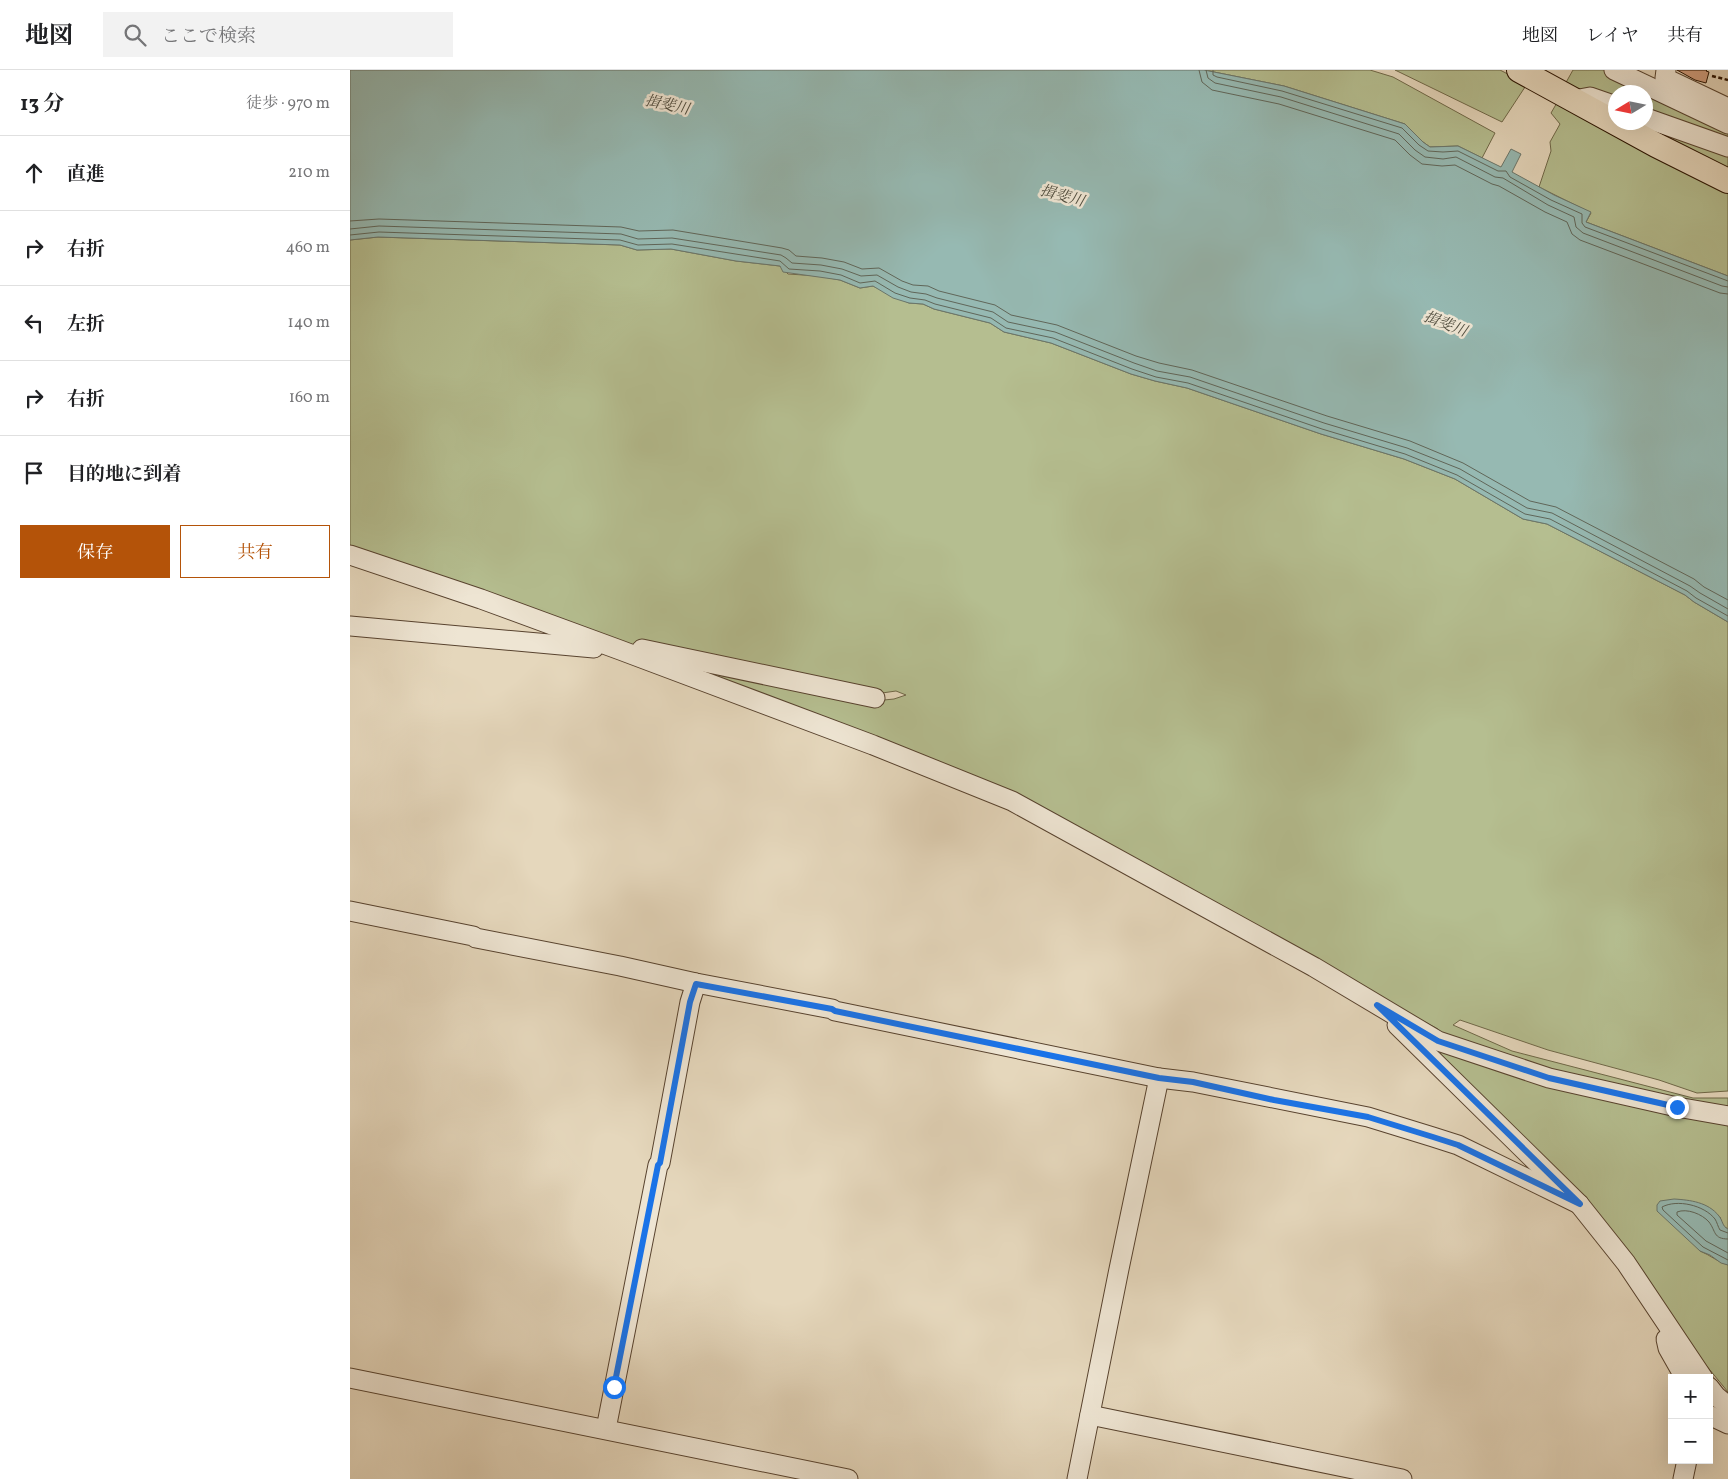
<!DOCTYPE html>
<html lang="ja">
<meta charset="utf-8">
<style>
:root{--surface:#fff;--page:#f2f2f2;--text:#202124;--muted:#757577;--line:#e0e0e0;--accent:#b45309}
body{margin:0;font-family:Vollkorn,"Noto Serif JP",serif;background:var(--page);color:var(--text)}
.controls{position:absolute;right:15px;bottom:15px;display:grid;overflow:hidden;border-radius:0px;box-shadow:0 5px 20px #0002}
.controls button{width:45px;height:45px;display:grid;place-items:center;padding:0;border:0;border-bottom:1px solid var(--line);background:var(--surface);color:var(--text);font:25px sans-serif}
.compass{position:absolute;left:1258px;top:15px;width:45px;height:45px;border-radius:50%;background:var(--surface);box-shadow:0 5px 20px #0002;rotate:260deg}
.stop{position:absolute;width:15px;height:15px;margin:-11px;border:4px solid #1a73e8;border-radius:50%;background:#fff}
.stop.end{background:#1a73e8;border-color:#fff;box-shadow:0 1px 5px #0008}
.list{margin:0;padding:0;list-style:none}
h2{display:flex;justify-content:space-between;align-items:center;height:65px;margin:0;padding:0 20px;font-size:21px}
h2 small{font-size:16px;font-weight:400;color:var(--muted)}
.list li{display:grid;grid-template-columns:32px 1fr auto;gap:15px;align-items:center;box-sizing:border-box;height:75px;padding:0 20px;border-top:1px solid var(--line)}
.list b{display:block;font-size:19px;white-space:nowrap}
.list em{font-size:16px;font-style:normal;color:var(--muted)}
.actions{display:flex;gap:10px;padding:15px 20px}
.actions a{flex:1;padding:11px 0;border:1px solid var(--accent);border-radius:0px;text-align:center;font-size:18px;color:var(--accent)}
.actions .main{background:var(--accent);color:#fff}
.icon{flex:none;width:28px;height:28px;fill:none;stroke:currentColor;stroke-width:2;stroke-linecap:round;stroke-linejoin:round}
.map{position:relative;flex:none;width:1378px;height:1409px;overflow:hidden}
header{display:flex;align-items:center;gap:30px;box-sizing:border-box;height:70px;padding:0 25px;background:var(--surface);border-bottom:1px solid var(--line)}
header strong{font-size:24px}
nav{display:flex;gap:28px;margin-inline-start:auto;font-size:18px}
.search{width:350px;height:45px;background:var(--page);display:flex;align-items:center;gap:12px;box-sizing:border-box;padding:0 18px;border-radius:0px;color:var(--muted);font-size:19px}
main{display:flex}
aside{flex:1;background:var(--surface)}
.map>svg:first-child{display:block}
</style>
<header>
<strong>地図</strong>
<div class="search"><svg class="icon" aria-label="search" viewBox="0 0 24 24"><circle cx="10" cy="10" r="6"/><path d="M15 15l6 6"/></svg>ここで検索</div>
<nav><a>地図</a><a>レイヤ</a><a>共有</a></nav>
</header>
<main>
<aside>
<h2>13 分<small>徒歩 · 970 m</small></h2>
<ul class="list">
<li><svg class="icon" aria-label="ahead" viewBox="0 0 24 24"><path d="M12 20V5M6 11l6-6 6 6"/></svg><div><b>直進</b></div><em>210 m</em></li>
<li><svg class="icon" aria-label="right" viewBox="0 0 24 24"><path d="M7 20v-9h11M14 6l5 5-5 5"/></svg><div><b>右折</b></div><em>460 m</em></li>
<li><svg class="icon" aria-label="left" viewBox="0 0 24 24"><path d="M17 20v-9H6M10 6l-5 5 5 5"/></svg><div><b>左折</b></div><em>140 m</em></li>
<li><svg class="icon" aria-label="right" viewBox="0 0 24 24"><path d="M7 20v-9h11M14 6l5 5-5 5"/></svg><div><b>右折</b></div><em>160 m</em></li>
<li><svg class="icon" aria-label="arrive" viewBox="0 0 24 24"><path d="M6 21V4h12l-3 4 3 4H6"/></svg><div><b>目的地に到着</b></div></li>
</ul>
<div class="actions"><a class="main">保存</a><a>共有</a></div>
</aside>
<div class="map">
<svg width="1378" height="1409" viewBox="0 0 1378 1409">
<rect width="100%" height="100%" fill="#e5d7bc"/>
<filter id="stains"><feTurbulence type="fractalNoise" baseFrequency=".004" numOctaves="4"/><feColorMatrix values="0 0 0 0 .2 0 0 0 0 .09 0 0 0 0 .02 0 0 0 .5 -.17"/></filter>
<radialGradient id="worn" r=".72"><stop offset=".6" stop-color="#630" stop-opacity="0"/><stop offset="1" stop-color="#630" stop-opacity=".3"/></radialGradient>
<!-- green -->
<g fill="#b5be90" stroke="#6f6848">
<polygon points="854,0 1020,0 1043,7 1145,63 1132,88 1108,76 1080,77 1073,72 1055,54 934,16"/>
<polygon points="1045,0 1150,0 1177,14 1152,52"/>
<polygon points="1223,0 1255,0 1378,59 1378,72 1296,42 1296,22 1266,22 1265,31 1225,21 1214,16"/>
<polygon points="1208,31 1378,121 1378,206 1236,152 1241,143 1189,117 1201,81 1200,72 1210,54 1201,43"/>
<polygon points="1295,53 1378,81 1378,103 1301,66"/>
<polygon points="28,167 270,175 287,180 321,179 386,191 430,196 438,204 469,206 490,210 510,218 523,216 559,233 573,234 584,239 640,253 654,262 701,273 781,304 805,311 837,318 971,364 1054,389 1105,409 1173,449 1197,454 1335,525 1344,532 1378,552 1378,1021 1347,1023 1309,1010 1198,980 1110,950 1103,955 1162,981 1343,1028 1378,1028 1378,1036 1352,1038 1199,1002 1088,965 1088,959 966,893 759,775 294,584 524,631 544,629 556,625 546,621 525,624 275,577 0,479 0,170"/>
<path d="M1093 980 1378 1053V1159L1373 1156 1370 1147 1350 1181C1360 1185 1368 1192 1378 1195V1322L1336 1271 1318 1239 1288 1194 1220 1116 1089 986Z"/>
</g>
<!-- water -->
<g fill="#96b9b2" stroke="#6a766b">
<polygon points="0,0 854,0 934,16 1055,54 1073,72 1080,77 1108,76 1151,97 1161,79 1171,84 1162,102 1204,125 1241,142 1236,152 1378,206 1378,552 1344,532 1335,525 1197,454 1173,449 1105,409 1054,389 971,364 837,318 805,311 781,304 701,273 654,262 640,253 584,239 573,234 559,233 543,228 523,216 510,218 490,210 433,202 430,196 386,191 321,179 287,180 270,175 28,167 0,170"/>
<path d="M1324 1129C1340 1130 1358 1132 1369 1146 1373 1151 1372 1156 1378 1159V1195L1371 1193 1360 1185 1350 1181 1307 1141V1135L1310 1131Z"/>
</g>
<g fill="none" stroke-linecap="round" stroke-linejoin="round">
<!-- shore -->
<g stroke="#606659" stroke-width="1">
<polyline points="849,0 852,12 862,20 929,34 1045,70 1060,85 1072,94 1092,96 1105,95 1142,114 1149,116 1195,142 1217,152 1222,164 1230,170 1370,223 1378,224"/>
<polyline points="856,0 858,8 865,13 931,27 1049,64 1065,80 1075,87 1093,89 1106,87 1145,107 1153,108 1198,135 1224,147 1226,157 1233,163 1372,216 1378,217"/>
<polyline points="863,0 863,5 867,7 932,21 1052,58 1069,75 1078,81 1093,82 1108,81 1148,101 1156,101 1160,107 1201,130 1232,144 1232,153 1235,157 1378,211"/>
<polyline points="0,151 29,149 271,157 289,161 323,160 432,178 439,180 446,186 472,188 494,192 512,199 529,198 552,211 563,215 578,216 589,221 645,235 661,245 707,255 786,286 809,293 842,300 977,346 1060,371 1113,393 1180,431 1206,437 1344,509 1354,517 1378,530"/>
<polyline points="0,159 29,156 271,164 288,169 322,168 431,185 436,188 442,193 471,195 492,199 511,206 527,205 548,217 561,222 576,224 587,228 643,242 658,252 705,262 784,293 807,301 840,307 974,353 1057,378 1110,399 1177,438 1202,443 1340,516 1350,523 1378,539"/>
<polyline points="0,165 29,162 270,170 288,175 322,174 430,191 439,199 470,201 491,205 510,213 525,211 545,223 560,228 575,230 585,234 641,248 656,258 703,268 782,299 806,307 838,313 972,359 1055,384 1107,405 1175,444 1200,449 1337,521 1346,528 1378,546"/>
<path d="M1378 1163 1370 1160C1368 1157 1367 1152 1365 1149 1354 1135 1327 1129 1312 1137L1313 1140 1353 1177 1378 1190"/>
<path d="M1378 1169C1363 1169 1366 1161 1359 1152 1352 1144 1337 1138 1327 1142V1145L1356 1171 1378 1183"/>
</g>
</g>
<!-- building -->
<polygon fill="#d19e7e" stroke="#291200" points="1327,0 1357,0 1356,1 1359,2 1356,13 1345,10"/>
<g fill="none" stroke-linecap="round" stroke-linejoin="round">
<defs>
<g id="minor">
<polyline points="1264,0 1378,54"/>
<polyline points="1316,0 1315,8 1378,38"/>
<polyline points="1224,30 1240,27 1266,36"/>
<polyline points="1296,48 1378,77"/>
<polyline points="0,485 131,529 270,580 523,675 662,731 964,897 1088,971 1199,1008 1327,1037 1378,1046"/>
<polyline points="0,556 244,578"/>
<polyline points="292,579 525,628"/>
<polyline points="0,841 123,866 126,868 270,896 346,913 482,939 485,941 809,1008 843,1012 1018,1047 1083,1067 1108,1075 1229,1134"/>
<polyline points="1047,955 1229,1134 1276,1193 1353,1308"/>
<polyline points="1316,1269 1318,1278 1335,1308"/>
<polyline points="0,1308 498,1409"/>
<polyline points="1359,1317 1366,1326 1378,1336"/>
<polyline points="740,1345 1052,1409"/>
<polyline points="1359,1345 1378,1354"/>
<polyline points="256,1359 308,1095 310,1093 340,932 346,913"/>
<polyline points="727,1409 769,1199 809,1008"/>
<polyline points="1333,1409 1337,1390"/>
</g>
<polyline id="major" points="1169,0 1306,75 1378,111"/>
</defs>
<!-- minor casing -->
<use href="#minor" stroke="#58432f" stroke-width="21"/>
<!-- major casing -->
<use href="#major" stroke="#291200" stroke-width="26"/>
<!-- path -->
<polyline stroke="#291200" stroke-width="2.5" stroke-dasharray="4 2.5" stroke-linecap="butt" points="1362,6 1378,10"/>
<!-- minor -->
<use href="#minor" stroke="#eee5d3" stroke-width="19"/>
<!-- major -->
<use href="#major" stroke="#e5d7bc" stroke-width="24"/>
</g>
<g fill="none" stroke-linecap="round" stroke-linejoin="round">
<!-- route -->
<polyline stroke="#1a73e8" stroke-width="6" points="264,1317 308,1095 310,1093 340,932 346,914 482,939 485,941 809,1008 843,1012 924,1030 1018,1047 1083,1067 1108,1075 1230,1134 1027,935 1088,971 1199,1008 1327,1037"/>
</g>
<g text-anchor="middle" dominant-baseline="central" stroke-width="5" stroke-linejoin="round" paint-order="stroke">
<!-- water labels -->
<g font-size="15" font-style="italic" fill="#4f4c3e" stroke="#eee5d3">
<text transform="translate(317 36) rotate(12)">揖斐川</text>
<text transform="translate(712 127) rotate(15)">揖斐川</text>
<text transform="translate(1095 255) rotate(21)">揖斐川</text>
</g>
</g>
<rect width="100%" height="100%" filter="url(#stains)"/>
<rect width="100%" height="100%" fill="url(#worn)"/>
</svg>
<div class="controls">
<button>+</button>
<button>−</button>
</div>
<svg class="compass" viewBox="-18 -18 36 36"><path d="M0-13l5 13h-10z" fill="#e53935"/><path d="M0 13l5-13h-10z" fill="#757577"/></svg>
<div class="stop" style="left:264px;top:1317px"></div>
<div class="stop end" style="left:1327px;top:1037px"></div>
</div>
</main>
